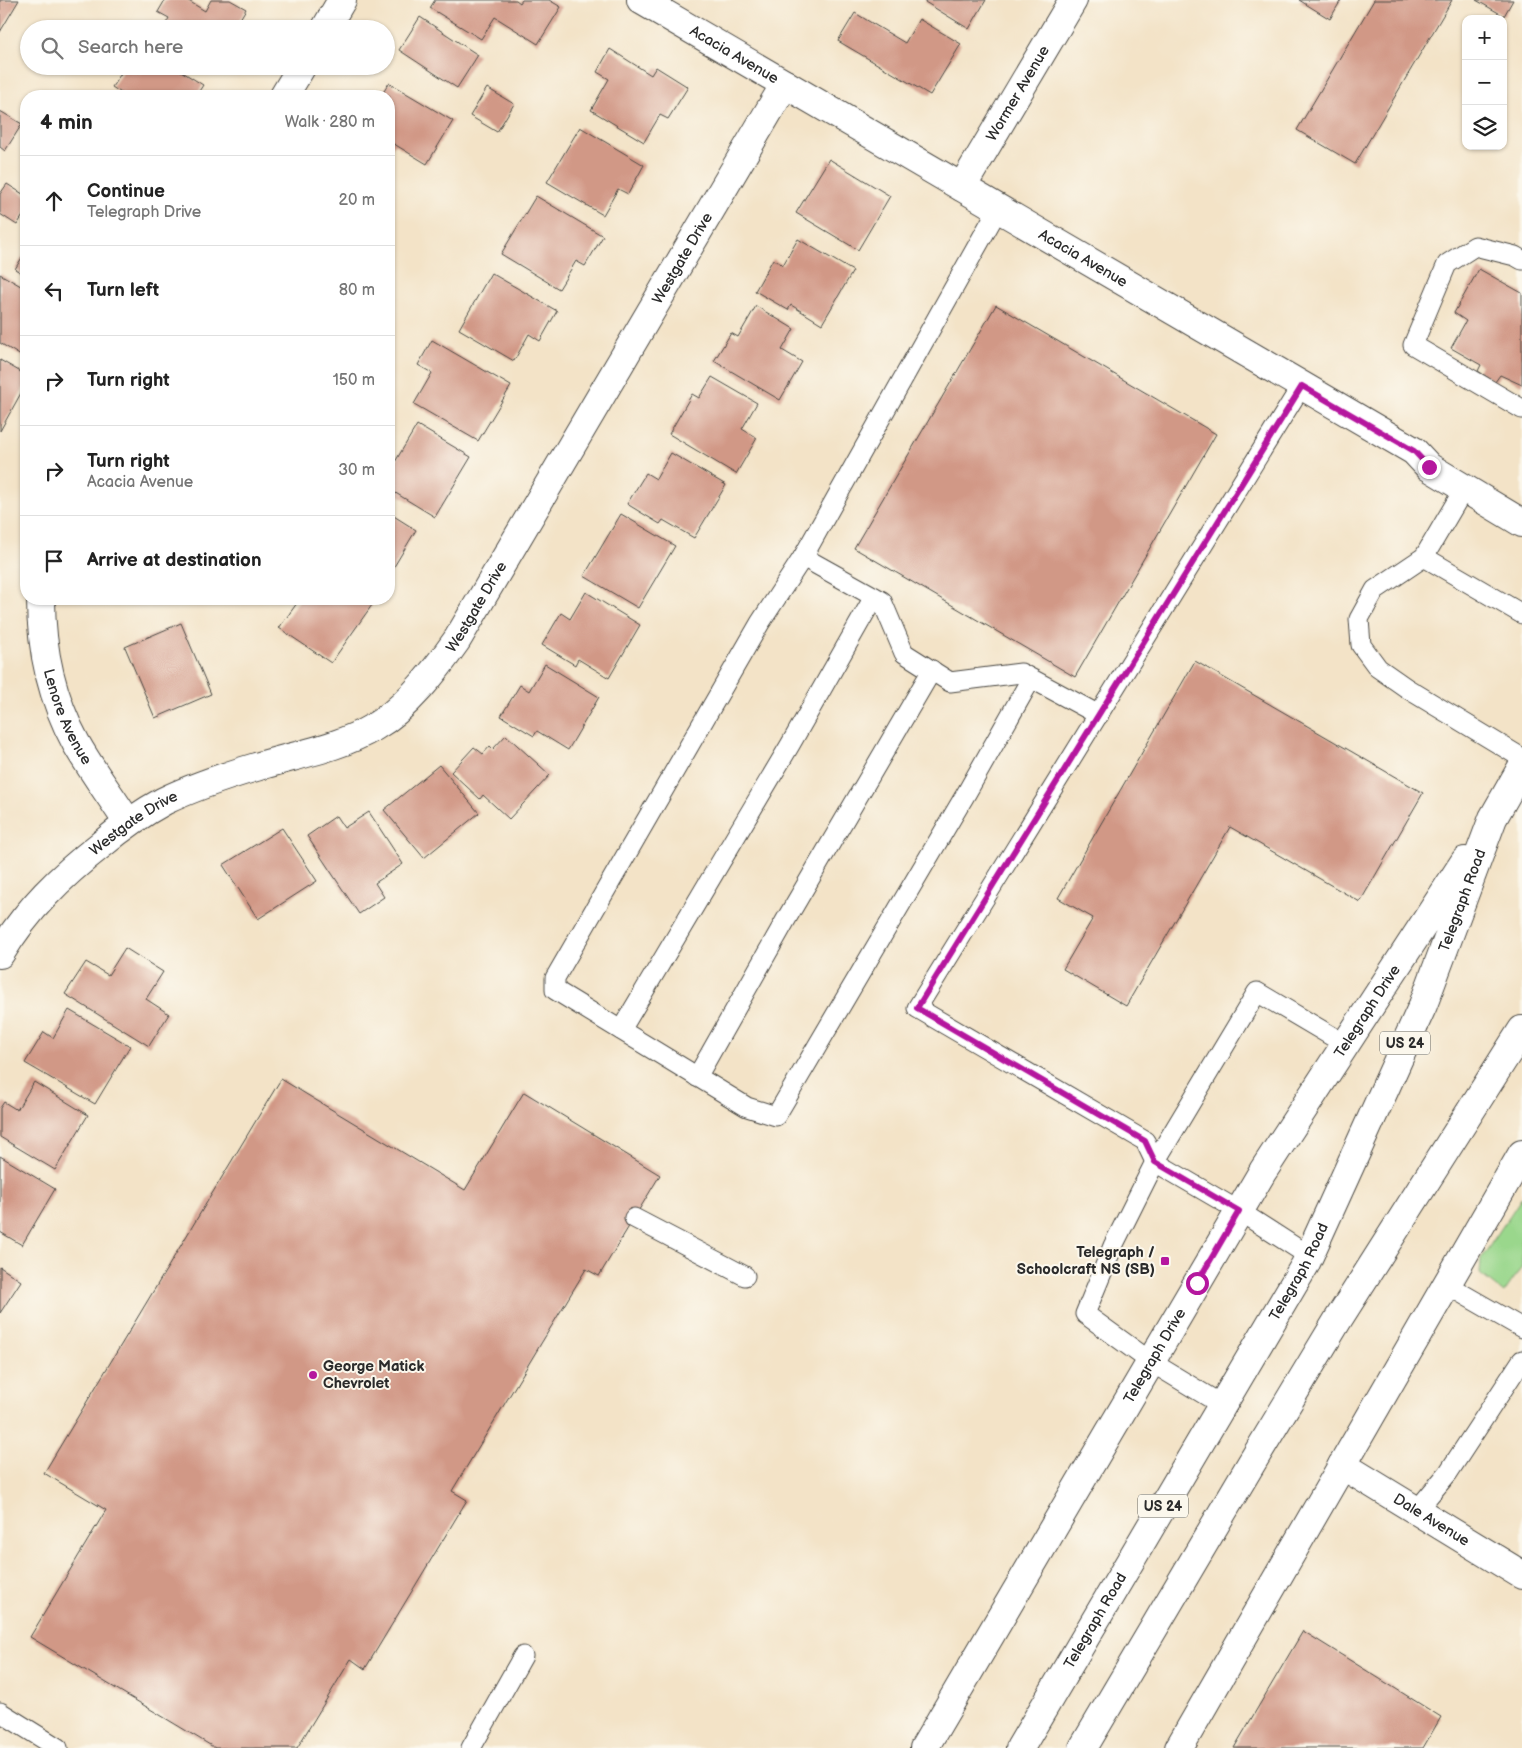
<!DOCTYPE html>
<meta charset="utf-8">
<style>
:root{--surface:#fff;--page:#f6f6f6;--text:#222;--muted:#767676;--line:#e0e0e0}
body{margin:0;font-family:"Balsamiq Sans",sans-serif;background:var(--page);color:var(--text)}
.controls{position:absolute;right:15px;top:15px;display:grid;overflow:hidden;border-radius:10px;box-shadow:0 1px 4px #0004}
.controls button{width:45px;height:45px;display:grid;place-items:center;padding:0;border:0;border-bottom:1px solid var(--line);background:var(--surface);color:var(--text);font:25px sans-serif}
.stop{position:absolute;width:15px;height:15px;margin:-11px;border:4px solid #b5179e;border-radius:50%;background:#fff}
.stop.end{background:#b5179e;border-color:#fff;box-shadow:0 1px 5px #0008}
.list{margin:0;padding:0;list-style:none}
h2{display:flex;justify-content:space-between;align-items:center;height:65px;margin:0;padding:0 20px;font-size:21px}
h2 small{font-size:16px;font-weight:400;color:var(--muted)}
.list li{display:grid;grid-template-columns:32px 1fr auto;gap:15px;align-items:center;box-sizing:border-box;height:90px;padding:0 20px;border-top:1px solid var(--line)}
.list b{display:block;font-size:19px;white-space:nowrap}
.list p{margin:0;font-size:16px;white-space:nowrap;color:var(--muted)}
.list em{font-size:16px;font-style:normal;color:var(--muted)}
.icon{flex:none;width:28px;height:28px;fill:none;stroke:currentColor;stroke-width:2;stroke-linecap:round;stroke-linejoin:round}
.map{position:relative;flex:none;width:1522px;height:1748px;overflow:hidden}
.search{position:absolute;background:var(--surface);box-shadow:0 1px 4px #0004;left:20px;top:20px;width:375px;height:55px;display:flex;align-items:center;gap:12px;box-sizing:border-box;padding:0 18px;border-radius:28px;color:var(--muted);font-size:19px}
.panel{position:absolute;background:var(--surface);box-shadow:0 1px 4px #0004;left:20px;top:90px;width:375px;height:515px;border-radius:20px}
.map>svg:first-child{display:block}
</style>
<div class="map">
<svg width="1522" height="1748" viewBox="0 0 1522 1748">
<rect width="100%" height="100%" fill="#fbf7ec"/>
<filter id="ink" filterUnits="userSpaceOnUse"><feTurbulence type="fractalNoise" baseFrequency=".02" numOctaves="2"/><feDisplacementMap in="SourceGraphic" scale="10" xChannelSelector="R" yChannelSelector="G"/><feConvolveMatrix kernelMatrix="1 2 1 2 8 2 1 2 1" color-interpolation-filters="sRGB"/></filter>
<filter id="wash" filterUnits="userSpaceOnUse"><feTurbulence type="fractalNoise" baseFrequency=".0096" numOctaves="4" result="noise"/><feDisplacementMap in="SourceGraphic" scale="20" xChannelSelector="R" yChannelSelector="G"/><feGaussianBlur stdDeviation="1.12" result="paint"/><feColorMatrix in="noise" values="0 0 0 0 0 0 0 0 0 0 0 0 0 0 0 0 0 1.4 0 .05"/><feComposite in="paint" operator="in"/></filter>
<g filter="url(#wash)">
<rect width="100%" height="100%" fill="#f3e3c7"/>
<!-- green -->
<polygon fill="#9ad78c" stroke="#62815c" points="1522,1197 1522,1267 1504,1293 1480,1274 1481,1259"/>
<g id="blocks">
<!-- building -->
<g fill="#d19886">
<polygon points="0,0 19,0 0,32"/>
<polygon points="165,0 187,0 205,11 211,0 230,0 246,9 234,29 163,29 169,18 158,12"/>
<polygon points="435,0 516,0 520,3 522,0 549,0 561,7 538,44 495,17 481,39 430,8"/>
<polygon points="926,0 986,0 969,29 925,2"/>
<polygon points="1299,0 1341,0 1330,19"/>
<polygon points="1374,0 1452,0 1355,164 1297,130"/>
<polygon points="1476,0 1513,0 1504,16"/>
<polygon points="855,13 905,43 919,19 961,44 930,95 838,41"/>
<polygon points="420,17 478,55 457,88 399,50"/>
<polygon points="610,49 651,75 656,67 688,87 668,119 660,115 644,142 591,110 609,79 597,72"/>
<polygon points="126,66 129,66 140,73 145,66 173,66 203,85 196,96 126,96 112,87"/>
<polygon points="389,83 453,121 427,164 394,144 389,152 389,96 381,96"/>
<polygon points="487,88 514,104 497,132 470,116"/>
<polygon points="0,111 22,124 5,151 0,147"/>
<polygon points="580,127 644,165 628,194 618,189 603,215 547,182"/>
<polygon points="829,159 890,196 858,250 796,213"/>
<polygon points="7,184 26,196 26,211 17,225 0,214 0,194"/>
<polygon points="536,196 603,236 585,266 576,261 559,289 501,254"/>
<polygon points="798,239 853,271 822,324 791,305 788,310 755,291 773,259 783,265"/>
<polygon points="26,251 26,276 15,269"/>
<polygon points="1479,269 1522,293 1522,385 1500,375 1495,382 1478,371 1481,365 1451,348 1466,321 1454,313"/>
<polygon points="491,273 557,311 540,341 529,334 514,361 459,329"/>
<polygon points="0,274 26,289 26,359 0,343"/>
<polygon points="996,305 1216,434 1075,677 854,548"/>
<polygon points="756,306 794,329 782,350 802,362 780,400 714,361 731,333 738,337"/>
<polygon points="432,340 511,386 478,441 414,404 432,373 418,365"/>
<polygon points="0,360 26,375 26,384 0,431"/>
<polygon points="712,377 757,403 742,429 757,438 736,474 669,434 692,394 699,398"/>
<polygon points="417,425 471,457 435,517 389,489 389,472"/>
<polygon points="671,453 726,485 694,538 663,520 660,524 627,504 646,473 656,479"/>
<polygon points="389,513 416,530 389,575"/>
<polygon points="621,514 675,546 638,608 584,576"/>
<polygon points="586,592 640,625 609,678 578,659 575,665 542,645 561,613 570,619"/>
<polygon points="300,599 363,599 372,605 331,663 279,628"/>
<polygon points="181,623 211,694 155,718 125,647"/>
<polygon points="1195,661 1423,793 1360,902 1230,827 1126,1006 1063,969 1093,918 1058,898"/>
<polygon points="545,664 599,697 568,750 537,731 534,736 501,716 520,685 529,691"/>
<polygon points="506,735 550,775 509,819 483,795 480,799 451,772 474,747 483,754 490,746 493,749"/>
<polygon points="439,765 479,813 424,858 384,810"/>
<polygon points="369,812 403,864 375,883 384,897 359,914 307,836 336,816 344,828"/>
<polygon points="282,828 317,881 258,919 223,865"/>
<polygon points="125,948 163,972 146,999 169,1014 149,1046 65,994 86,962 108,975"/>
<polygon points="69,1010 130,1046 95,1104 25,1063 44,1032 53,1038"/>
<polygon points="281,1079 465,1190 524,1092 660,1175 599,1276 586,1269 452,1491 467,1500 365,1669 351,1659 297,1748 215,1748 30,1637 106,1510 44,1473"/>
<polygon points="34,1082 88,1115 55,1170 0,1137 0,1108 4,1102 17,1110"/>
<polygon points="0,1156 55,1189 22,1245 0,1232"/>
<polygon points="0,1267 21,1281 0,1313"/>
<polygon points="1303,1631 1441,1717 1423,1748 1234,1748"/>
</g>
</g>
</g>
<g filter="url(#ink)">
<use href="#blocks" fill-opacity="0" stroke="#494742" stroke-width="1"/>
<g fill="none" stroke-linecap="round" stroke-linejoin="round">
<defs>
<g id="lane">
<polyline points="998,209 803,557 882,601 904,653 950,682 1021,673 1099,715"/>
<polyline points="1522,260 1515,256 1475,246 1447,264 1413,345 1522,409"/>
<polyline points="1302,385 917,1008 1145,1141 1155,1162 1239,1211 1309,1256"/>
<polyline points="1464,489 1424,557 1375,590 1359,619 1361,645 1378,668 1408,689 1522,758"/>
<polyline points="803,557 760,623 555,978 555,990 747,1107 776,1116 967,792 1031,679"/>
<polyline points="1424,557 1522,614"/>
<polyline points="621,1030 790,745 874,597"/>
<polyline points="697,1077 788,916 932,670"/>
<polyline points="634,1218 745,1276"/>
<polyline points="1447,1285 1522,1328"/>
<polyline points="1222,1405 1151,1362 1085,1314 1113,1246 1155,1162 1257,992 1345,1044"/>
<polyline points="1417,1510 1448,1473 1522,1360"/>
<polyline points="0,1712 58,1748"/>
<polyline points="471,1748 523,1656"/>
</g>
<g id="street">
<path id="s1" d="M641 0 1414 451 1429 467 1522 523"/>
<polyline points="325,29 342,0"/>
<polyline points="284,96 302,66"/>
<path id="s2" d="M962 187 1073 0"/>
<path id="s3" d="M41 599C41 648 52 699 76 743 91 770 111 796 128 823"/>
<path id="s4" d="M0 954C27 909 61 876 102 844 121 828 142 813 164 801 193 787 226 776 256 767 295 755 339 748 374 727 407 708 436 670 457 640L785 84"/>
<path id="s5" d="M1342 1465 1522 1575"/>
</g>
<g id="primary">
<path id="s6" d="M924 1748 1263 1171 1465 861"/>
<path id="s7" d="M1020 1748 1305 1265 1423 1005 1493 818 1522 767"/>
<polyline points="1083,1748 1251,1464 1339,1318 1522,1030"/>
<polyline points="1179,1748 1522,1154"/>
</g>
</defs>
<!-- lane casing -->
<use href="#lane" stroke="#494742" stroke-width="21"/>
<!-- street casing -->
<use href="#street" stroke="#494742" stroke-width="30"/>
<!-- primary casing -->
<use href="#primary" stroke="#494742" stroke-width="30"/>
<!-- lane -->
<use href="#lane" stroke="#fff" stroke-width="19"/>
<!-- street -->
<use href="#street" stroke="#fff" stroke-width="28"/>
<!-- primary -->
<use href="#primary" stroke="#fff" stroke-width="28"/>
</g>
</g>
<g fill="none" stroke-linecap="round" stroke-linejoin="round" filter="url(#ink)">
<!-- route -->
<polyline stroke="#b5179e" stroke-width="6" points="1197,1283 1239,1211 1155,1162 1145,1141 917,1008 1302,386 1414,451 1429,467"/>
</g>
<!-- markers -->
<g fill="#b5179e" stroke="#fbf7ec" stroke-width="2">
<rect x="1160" y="1256" width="10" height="10" rx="2.5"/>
<circle cx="313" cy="1375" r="5"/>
</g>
<g text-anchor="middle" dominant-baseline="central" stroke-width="4" stroke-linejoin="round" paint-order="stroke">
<!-- shield labels -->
<g fill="#fbf7ec" stroke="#696865" stroke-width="1">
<rect x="1380" y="1031.5" width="50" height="23" rx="4"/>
<rect x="1138" y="1494.5" width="50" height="23" rx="4"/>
</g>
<g font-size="14" font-weight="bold" fill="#2b2b2b">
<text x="1405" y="1043">US 24</text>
<text x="1163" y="1506">US 24</text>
</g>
<!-- street labels -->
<g font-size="15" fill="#2b2b2b" stroke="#fbf7ec">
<text stroke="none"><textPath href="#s1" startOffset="108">Acacia Avenue</textPath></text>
<text stroke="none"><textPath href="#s2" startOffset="109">Wormer Avenue</textPath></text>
<text stroke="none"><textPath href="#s4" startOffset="1014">Westgate Drive</textPath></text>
<text stroke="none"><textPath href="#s1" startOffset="512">Acacia Avenue</textPath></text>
<text stroke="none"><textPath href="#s4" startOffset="609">Westgate Drive</textPath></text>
<text stroke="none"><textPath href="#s3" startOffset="122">Lenore Avenue</textPath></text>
<text stroke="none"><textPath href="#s4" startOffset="189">Westgate Drive</textPath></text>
<text stroke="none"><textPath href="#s7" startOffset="958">Telegraph Road</textPath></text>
<text stroke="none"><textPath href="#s6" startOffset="860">Telegraph Drive</textPath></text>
<text stroke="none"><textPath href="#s7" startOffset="552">Telegraph Road</textPath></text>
<text stroke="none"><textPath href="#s6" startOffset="455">Telegraph Drive</textPath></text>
<text stroke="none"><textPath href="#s5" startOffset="105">Dale Avenue</textPath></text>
<text stroke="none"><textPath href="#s7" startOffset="148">Telegraph Road</textPath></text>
</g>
<!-- poi labels -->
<g font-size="15" font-weight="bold" fill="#2b2b2b" stroke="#fbf7ec" text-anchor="end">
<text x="1155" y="1252">Telegraph /<tspan x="1155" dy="17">Schoolcraft NS (SB)</tspan></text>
<text x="323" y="1366" text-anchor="start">George Matick<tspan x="323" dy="17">Chevrolet</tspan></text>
</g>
</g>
</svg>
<div class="controls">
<button>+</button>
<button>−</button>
<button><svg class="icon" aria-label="layers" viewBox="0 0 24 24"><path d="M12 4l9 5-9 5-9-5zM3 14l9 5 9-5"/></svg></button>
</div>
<div class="stop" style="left:1197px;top:1283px"></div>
<div class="stop end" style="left:1429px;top:467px"></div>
<div class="search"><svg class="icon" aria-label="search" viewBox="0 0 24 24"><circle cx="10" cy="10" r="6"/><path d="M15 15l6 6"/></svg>Search here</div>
<section class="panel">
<h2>4 min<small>Walk · 280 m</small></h2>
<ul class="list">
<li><svg class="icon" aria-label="ahead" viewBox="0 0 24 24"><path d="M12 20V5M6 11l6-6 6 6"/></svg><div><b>Continue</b><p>Telegraph Drive</p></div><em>20 m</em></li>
<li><svg class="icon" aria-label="left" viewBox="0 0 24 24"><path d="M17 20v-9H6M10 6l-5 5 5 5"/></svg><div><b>Turn left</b></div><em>80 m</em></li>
<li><svg class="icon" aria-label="right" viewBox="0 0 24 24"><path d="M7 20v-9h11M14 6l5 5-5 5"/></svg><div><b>Turn right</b></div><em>150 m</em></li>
<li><svg class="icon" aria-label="right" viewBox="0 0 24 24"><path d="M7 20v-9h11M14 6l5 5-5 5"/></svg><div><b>Turn right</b><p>Acacia Avenue</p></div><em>30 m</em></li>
<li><svg class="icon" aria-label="arrive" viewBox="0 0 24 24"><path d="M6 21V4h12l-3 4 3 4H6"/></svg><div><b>Arrive at destination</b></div></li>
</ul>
</section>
</div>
